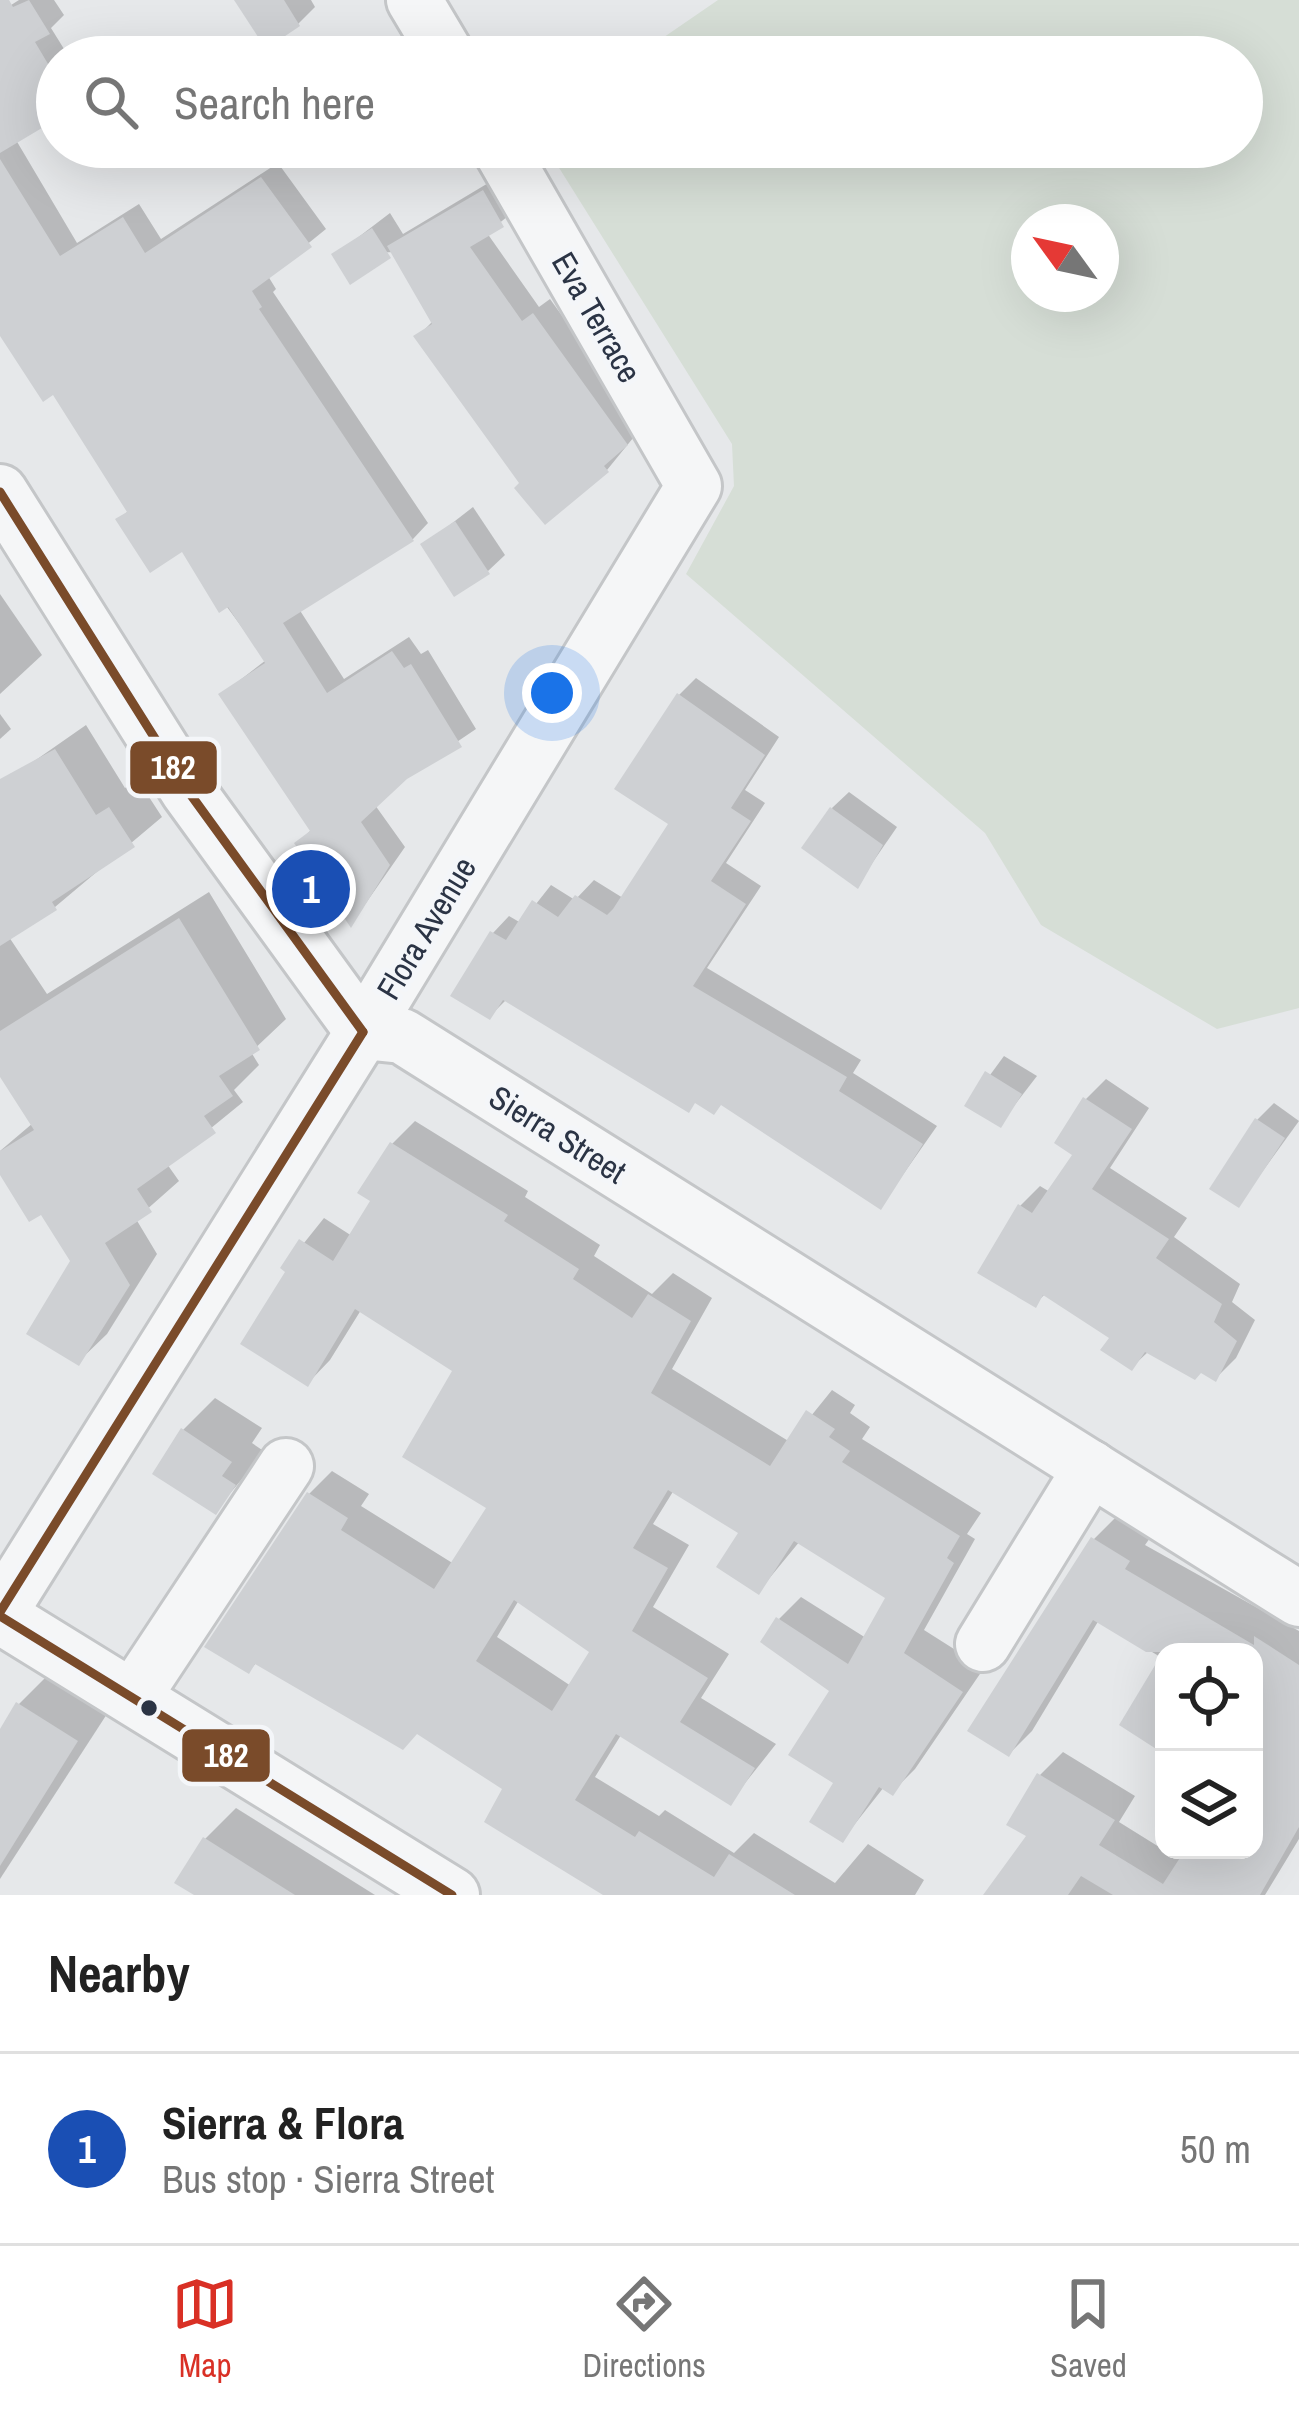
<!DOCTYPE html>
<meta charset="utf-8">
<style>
:root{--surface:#fff;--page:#f2f2f2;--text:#222;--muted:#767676;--line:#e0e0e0;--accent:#d93025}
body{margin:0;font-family:"Archivo Narrow",sans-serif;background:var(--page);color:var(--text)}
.controls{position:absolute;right:36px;bottom:36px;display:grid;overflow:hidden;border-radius:24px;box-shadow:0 12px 48px #0002}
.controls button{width:108px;height:108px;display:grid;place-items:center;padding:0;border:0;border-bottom:3px solid var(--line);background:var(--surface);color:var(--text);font:60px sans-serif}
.compass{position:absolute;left:1011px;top:204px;width:108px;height:108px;border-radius:50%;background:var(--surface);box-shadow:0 12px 48px #0002;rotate:303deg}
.you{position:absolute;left:552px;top:693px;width:42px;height:42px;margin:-30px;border:9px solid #fff;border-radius:50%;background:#1a73e8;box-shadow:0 0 0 18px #1a73e833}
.badge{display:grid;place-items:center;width:78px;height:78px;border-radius:50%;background:var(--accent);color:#fff;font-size:39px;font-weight:700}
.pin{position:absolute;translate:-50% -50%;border:6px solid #fff;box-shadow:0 3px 12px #0006}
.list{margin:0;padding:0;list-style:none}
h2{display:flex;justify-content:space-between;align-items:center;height:156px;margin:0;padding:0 48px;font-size:51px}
h2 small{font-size:39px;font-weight:400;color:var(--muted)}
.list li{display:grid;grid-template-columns:78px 1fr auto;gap:36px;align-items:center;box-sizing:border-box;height:192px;padding:0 48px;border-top:3px solid var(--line)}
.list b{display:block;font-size:45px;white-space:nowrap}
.list p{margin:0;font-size:39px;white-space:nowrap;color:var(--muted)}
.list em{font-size:39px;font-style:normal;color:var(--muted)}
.icon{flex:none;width:66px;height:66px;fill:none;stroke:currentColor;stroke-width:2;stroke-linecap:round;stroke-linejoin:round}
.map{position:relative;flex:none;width:1299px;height:1895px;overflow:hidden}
.search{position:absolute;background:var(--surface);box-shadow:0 12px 48px #0002;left:36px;right:36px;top:36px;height:132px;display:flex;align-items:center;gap:30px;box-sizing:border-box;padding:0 42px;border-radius:66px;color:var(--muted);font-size:45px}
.sheet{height:348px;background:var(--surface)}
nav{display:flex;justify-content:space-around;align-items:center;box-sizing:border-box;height:168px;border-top:3px solid var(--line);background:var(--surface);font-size:33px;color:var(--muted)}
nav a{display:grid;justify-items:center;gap:6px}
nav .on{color:var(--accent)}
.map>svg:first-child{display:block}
</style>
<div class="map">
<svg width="1299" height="1895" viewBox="0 0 1299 1895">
<rect width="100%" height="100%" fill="#e6e8ea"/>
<!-- green -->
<path fill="#d6ded6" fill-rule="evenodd" d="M718 0H1299V1008L1217 1029 1041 925 985 833 686 574 734 486 732 444 546 147H1242V57H635ZM1029 222H1101V294H1029Z"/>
<!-- shadow -->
<g fill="#0003" fill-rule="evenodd">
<polygon points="19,0 54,0 64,15 51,28 69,57 57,57 57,115 16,140 77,243 139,204 161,239 278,163 326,229 268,276 276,289 273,292 428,523 413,539 299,609 344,679 409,637 421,654 428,650 476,729 405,777 375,805 405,847 352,923 298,843 312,829 222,694 266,660 183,547 119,520 129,510 54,391 0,319 0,12"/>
<polygon points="238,0 311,0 315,7 298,24"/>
<polygon points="500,176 518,208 487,233 539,307 550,299 642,427 607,470 523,483 417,337 434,320 394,252 335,255 390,213 403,234"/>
<polygon points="473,507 505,555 488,571 424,545"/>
<polygon points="0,594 42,655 0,694"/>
<polygon points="696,678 779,737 745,790 765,803 726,863 761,886 707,968 861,1060 853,1073 937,1126 881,1206 723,1103 507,999 490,1016 493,933 509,916 521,923 551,885 575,900 594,880 623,898 672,823 679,695"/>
<polygon points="0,714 11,729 0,739"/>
<polygon points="86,725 125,788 138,780 162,817 55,907 9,937 47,994 209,892 286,1019 251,1052 259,1065 234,1090 243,1102 167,1164 179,1181 136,1219 157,1254 107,1334 78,1362 73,1261 42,1211 0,1169 0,1151 33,1123 0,1072 0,785"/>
<polygon points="849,792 897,827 857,885 832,808"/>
<polygon points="1004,1056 1037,1076 1000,1124 968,1105"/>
<polygon points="1106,1079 1149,1108 1110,1168 1187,1218 1174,1237 1240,1284 1232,1302 1255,1320 1236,1358 1216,1378 1149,1351 1132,1367 1113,1337 1046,1293 1035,1304 1020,1206 1040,1186 1050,1192 1076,1154 1086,1099"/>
<polygon points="1274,1103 1299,1121 1239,1204 1257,1120"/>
<path d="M415 1121 528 1191 525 1197 600 1245 594 1256 652 1294 673 1273 712 1298 672 1369 790 1442 832 1390 855 1405 850 1413 870 1427 862 1439 981 1513 967 1534 975 1539 924 1630 984 1668 915 1769 892 1792 884 1787 843 1839 833 1691 779 1619 801 1597 866 1638 889 1597 800 1541 759 1591 742 1532 674 1490 653 1524 689 1545 653 1607 729 1654 701 1698 776 1744 730 1802 621 1735 595 1777 659 1816 665 1810 734 1853 754 1833 835 1883 868 1844 924 1880 915 1895H606L506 1788 418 1731 257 1662 249 1671 309 1494 332 1471 369 1494 361 1506 454 1564 490 1507 456 1370 361 1310 330 1360 308 1383 289 1271 284 1268 324 1218 352 1236 374 1200 392 1144ZM519 1600 593 1651 571 1686 497 1637Z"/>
<polygon points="215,1398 262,1428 252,1443 265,1452 215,1511 183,1430"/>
<polygon points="1117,1516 1150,1538 1145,1545 1299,1631 1299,1839 1265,1895 1032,1895 1030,1835 1040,1775 1063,1752 1135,1796 1119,1822 1164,1850 1179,1857 1187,1850 1254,1850 1254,1652 1164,1652 1164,1735 1162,1658 1099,1620 1032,1731 1009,1754 1094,1539"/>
<polygon points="62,1661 118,1697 0,1879 0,1734 19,1704"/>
<polygon points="236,1808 375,1895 200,1895 205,1839"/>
</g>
<!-- building -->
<g fill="#ced0d3" fill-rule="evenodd">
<polygon points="0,0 9,0 13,7 29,0 50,34 35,42 57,79 57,119 0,153"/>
<polygon points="234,0 284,0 300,26 266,49"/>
<polygon points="0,159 60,256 123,217 145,253 261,177 312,247 252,291 262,307 259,309 414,541 283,623 327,693 392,651 404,668 411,664 462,747 407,779 361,822 390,865 351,928 294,843 310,831 218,694 265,663 228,607 219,613 182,552 150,573 115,519 127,512 53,395 43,402 0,336"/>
<polygon points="483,190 504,227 470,247 522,321 533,313 628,445 604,466 609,472 545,525 514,488 519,483 413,336 432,324 387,246"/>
<polygon points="372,228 391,258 350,285 331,254"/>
<polygon points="455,521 490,574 454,597 420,544"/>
<polygon points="677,693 765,755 731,808 751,821 711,881 746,904 693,986 847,1077 839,1091 923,1144 881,1210 721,1105 714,1115 695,1103 689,1113 503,1000 490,1020 450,996 490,931 506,940 532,900 558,917 575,895 607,915 613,909 668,824 614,789"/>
<polygon points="55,749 96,815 109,807 135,847 52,902 57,910 0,946 0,779"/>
<polygon points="830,807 883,845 858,889 801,848"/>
<polygon points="179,918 260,1050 219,1076 233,1096 204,1116 216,1133 137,1189 152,1212 105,1243 130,1285 79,1366 26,1334 70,1261 41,1215 29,1222 0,1175 0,1151 34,1130 0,1077 0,1031"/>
<polygon points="985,1071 1022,1094 1001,1128 964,1106"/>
<polygon points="1083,1097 1132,1129 1092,1189 1169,1239 1156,1258 1222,1304 1214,1322 1237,1341 1216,1382 1201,1373 1195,1380 1145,1352 1132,1371 1100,1350 1109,1338 1043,1295 1036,1308 977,1273 1018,1204 1032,1213 1072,1155 1054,1143"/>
<polygon points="1255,1118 1285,1138 1239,1208 1209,1189"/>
<path d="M390 1142 508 1215 504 1221 579 1269 573 1279 632 1318 648 1294 691 1321 651 1393 770 1466 806 1410 835 1429 829 1437 850 1451 842 1462 960 1536 947 1558 954 1563 904 1653 963 1692 893 1796 879 1787 843 1843 809 1822 833 1783 788 1755 829 1691 760 1642 776 1617 848 1664 885 1598 794 1541 759 1595 716 1567 738 1533 668 1490 633 1548 668 1568 632 1631 708 1678 680 1722 755 1768 731 1806 616 1734 575 1800 635 1837 639 1831 714 1877 729 1854 795 1895H603L484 1822 502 1789 417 1734 403 1750 255 1664 249 1674 204 1647 307 1492 348 1518 341 1530 434 1589 486 1508 402 1457 452 1371 355 1309 308 1387 240 1344 285 1272 280 1268 299 1239 333 1261 370 1201 357 1193ZM514 1600 589 1652 552 1711 476 1661Z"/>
<polygon points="181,1428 232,1462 222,1476 236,1485 216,1515 152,1474"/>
<polygon points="1091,1537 1130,1561 1125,1569 1254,1645 1254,1636 1299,1665 1299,1827 1260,1895 1113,1895 1081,1876 1068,1895 983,1895 1026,1836 1006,1825 1037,1773 1115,1820 1099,1845 1163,1884 1185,1850 1254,1850 1254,1652 1164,1652 1164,1754 1119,1725 1163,1652 1146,1652 1093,1620 1009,1757 967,1731"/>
<polygon points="16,1702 78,1741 0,1866 0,1729"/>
<polygon points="203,1837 295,1895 194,1895 174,1883"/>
</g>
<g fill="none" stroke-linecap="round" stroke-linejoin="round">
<defs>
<g id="minor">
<polyline points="414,0 448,57"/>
<polyline points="0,492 188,791 363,1032 402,1036 1299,1599"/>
<polyline points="0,1612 363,1032 694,486 499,147"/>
<polyline points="0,1616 452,1895"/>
<polyline points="983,1644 1091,1468"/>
<polyline points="133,1697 286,1466"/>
</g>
</defs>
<!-- minor casing -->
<use href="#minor" stroke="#c4c6c8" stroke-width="60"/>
<!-- minor -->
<use href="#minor" stroke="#f5f6f7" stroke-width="54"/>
<defs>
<g id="bus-1">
<polyline points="0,492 188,791 363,1032"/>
<polyline points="0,1612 363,1032"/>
<polyline points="0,1616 452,1895"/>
</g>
</defs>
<!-- bus-1 casing -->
<use href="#bus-1" stroke="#f4f6f9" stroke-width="18"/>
<!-- bus-1 -->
<use href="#bus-1" stroke="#7a4b2a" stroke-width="9"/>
</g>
<!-- markers -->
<circle fill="#2b3445" stroke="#f4f6f9" stroke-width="4.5" cx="149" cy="1708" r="10"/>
<g text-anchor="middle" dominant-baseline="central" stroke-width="10" stroke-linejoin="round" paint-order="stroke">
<!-- street labels -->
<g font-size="33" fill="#2b3445" stroke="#f4f6f9">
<text transform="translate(597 317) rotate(60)">Eva Terrace</text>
<text transform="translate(426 928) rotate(-59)">Flora Avenue</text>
<text transform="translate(558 1134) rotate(32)">Sierra Street</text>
</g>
</g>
<g stroke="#f4f6f9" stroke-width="4.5">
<rect x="128" y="739" width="91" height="57" rx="12" fill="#7a4b2a"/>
<rect x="180" y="1727" width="92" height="57" rx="12" fill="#7a4b2a"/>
</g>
<g font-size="33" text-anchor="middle" font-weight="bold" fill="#fff">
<text x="173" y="779">182</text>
<text x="226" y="1767">182</text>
</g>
</svg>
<div class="controls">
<button><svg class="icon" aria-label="locate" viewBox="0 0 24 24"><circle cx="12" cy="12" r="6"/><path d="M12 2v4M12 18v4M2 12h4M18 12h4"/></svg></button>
<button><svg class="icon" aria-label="layers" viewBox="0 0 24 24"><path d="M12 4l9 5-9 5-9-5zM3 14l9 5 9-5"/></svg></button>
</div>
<svg class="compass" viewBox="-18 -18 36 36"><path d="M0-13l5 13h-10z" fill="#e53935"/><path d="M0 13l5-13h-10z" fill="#767676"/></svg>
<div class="you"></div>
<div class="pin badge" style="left:311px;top:889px;background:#1a4fb4">1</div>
<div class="search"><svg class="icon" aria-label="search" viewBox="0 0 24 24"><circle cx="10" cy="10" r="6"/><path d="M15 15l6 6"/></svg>Search here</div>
</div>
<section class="sheet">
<h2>Nearby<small></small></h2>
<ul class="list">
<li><span class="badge" style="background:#1a4fb4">1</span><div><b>Sierra &amp; Flora</b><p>Bus stop · Sierra Street</p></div><em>50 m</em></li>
</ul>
</section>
<nav>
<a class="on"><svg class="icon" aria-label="map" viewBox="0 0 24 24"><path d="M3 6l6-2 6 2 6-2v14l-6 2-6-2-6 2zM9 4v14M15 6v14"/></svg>Map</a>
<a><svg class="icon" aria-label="directions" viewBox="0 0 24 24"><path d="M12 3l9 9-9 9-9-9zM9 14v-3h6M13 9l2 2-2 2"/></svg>Directions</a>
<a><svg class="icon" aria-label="saved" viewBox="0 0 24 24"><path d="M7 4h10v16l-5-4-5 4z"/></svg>Saved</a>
</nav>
